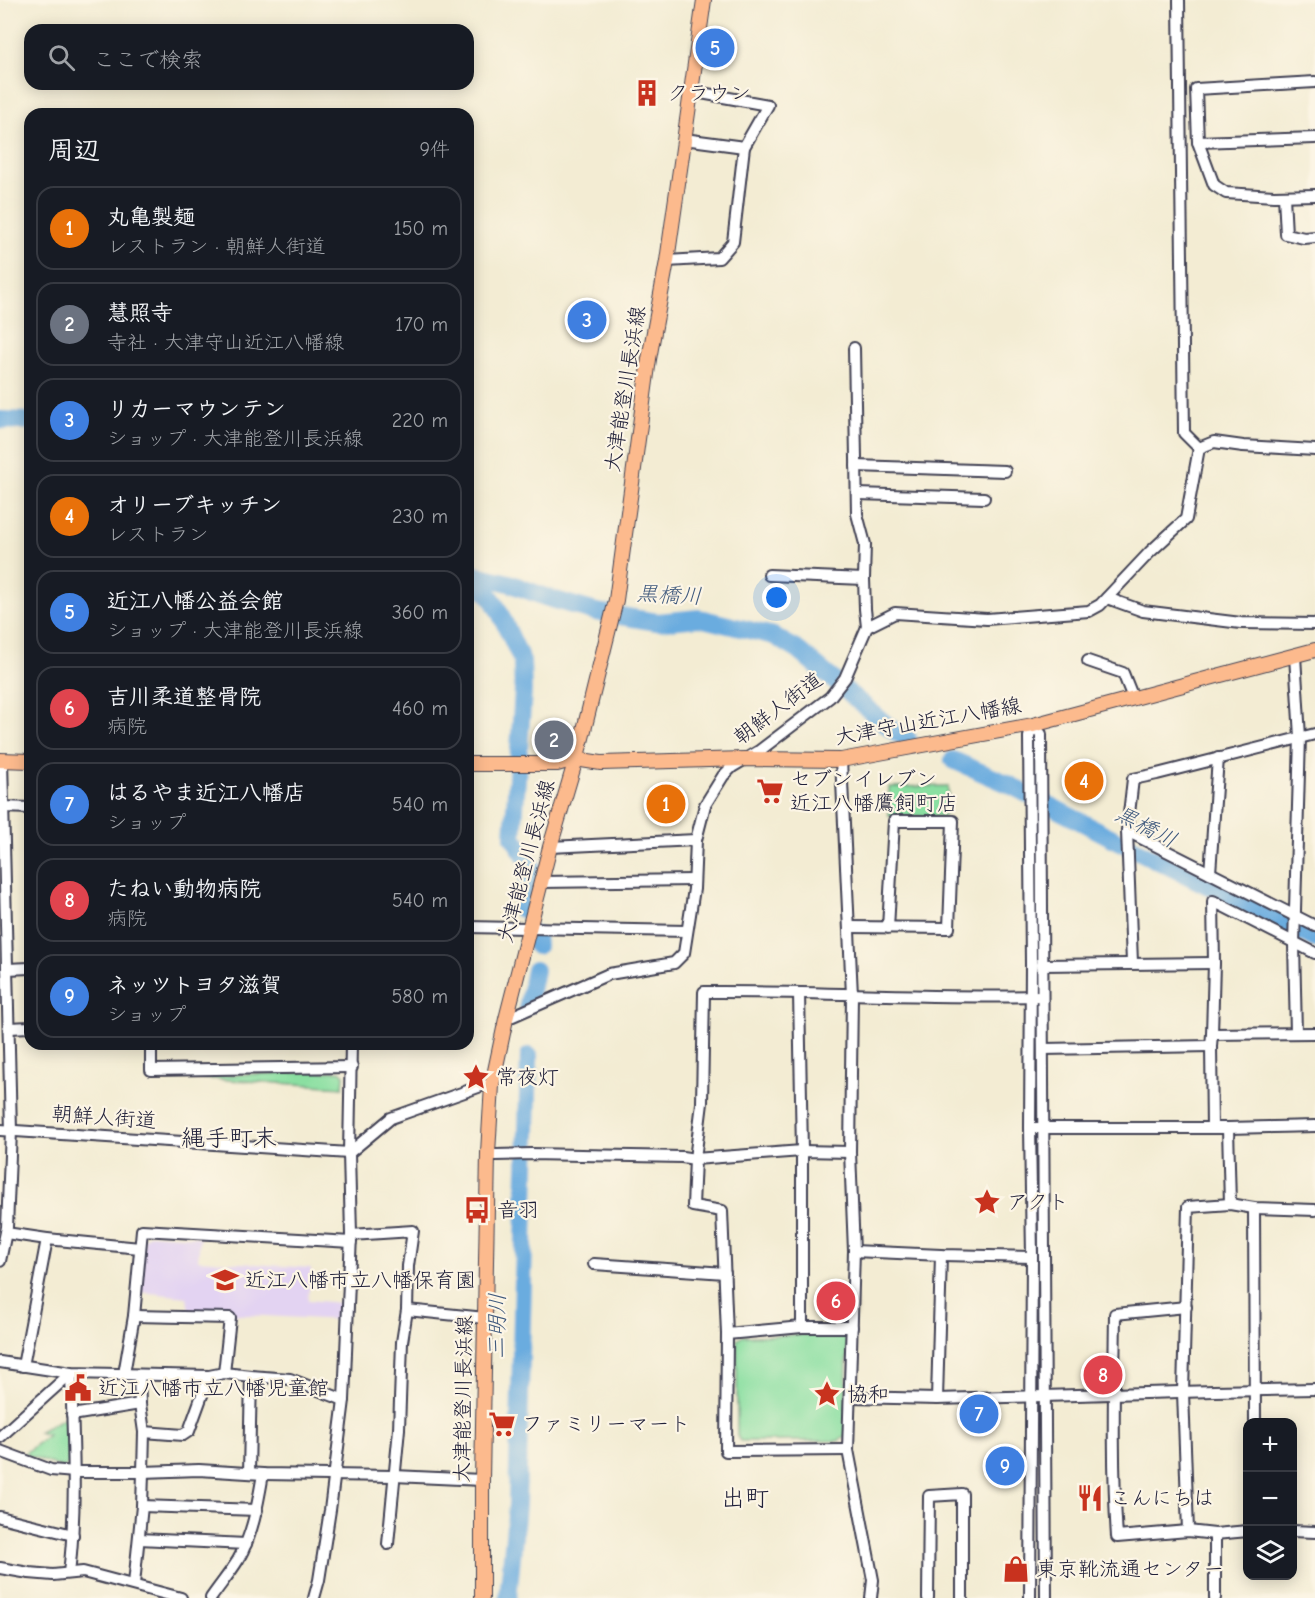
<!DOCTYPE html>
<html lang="ja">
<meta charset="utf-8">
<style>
:root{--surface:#171b24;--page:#242831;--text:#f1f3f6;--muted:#9ea1a6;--line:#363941;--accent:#c8321e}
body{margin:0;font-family:"Comic Neue","Klee One",sans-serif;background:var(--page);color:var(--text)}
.controls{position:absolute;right:18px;bottom:18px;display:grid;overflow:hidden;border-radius:12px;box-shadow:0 3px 15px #0003}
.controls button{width:54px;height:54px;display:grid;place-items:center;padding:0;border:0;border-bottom:2px solid var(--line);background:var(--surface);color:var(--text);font:30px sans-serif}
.you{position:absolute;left:777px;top:598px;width:21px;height:21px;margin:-15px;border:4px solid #fff;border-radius:50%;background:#1a73e8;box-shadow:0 0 0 9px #1a73e833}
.badge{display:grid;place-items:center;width:39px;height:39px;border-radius:50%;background:var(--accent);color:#fff;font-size:20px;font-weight:700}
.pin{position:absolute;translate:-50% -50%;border:3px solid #fff;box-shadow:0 2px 6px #0006}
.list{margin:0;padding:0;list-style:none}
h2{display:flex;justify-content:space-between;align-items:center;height:78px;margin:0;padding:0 24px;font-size:26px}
h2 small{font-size:20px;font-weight:400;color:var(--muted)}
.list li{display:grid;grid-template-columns:39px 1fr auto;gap:18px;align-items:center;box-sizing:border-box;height:84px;margin:0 12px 12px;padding:0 12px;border:2px solid var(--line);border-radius:18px}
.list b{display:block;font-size:22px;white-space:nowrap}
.list p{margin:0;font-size:20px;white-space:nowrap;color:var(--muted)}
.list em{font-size:20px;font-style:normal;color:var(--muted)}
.icon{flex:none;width:33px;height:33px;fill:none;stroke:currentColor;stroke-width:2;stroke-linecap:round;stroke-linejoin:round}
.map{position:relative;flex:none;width:1315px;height:1598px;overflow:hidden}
.search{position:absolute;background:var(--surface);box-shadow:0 3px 15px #0003;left:24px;top:24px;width:450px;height:66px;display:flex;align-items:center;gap:15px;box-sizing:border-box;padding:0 21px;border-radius:18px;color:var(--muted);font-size:22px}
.panel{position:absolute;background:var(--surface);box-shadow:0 3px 15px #0003;left:24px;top:108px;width:450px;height:942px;border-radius:18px}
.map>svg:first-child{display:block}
</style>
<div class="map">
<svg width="1315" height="1598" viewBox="0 0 1315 1598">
<rect width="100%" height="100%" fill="#fcf5e5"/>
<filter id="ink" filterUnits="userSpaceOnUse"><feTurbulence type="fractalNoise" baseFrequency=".0167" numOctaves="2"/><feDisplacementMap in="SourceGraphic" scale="12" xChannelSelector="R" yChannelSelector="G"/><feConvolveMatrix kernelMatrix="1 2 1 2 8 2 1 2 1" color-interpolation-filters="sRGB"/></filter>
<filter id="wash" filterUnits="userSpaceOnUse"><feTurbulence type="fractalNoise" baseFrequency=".008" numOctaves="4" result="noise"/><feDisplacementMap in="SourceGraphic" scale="24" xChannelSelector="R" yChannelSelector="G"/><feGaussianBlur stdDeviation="1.35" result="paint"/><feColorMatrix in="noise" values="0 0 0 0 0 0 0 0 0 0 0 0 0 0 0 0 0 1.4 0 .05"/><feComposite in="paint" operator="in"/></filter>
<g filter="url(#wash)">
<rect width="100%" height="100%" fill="#f3ecd3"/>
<!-- built -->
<polygon fill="#e3d3f2" points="150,1234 200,1237 198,1260 311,1268 308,1300 340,1303 341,1320 189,1312 187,1297 140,1292 144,1239"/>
<!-- green -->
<g fill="#8adfa1" stroke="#56806e" stroke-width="1.5">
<polygon points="948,786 948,809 943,816 889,816 889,787"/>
<polygon points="340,1071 344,1075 343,1087 198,1078 198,1076"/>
<polygon points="840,1334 847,1341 846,1436 838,1441 740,1441 737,1436 737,1340 743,1336"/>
<polygon points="66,1417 70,1462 63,1468 24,1454 48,1435 38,1432"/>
</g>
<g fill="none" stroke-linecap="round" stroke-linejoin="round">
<!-- river -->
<g stroke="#6bacdf" stroke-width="18">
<polyline points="0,420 30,421"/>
<polyline points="468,573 509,583 545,597 596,612 657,622 699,618 774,636 799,651 894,731 908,739"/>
<polyline points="471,574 491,597 499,611 522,661 523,691 513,837 532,866 521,909"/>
<polyline points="953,760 1008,784 1120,842 1315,939"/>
<polyline points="536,935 537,946"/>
<polyline points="528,1005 535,970"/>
<polyline points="508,1598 517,1505 529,1056"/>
</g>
</g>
</g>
<g filter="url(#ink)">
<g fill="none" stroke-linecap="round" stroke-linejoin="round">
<defs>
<g id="minor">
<polyline points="1179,0 1184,433 1199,448"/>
<polyline points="1315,82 1196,89 1198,142 1214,185 1226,193 1274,196 1315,195"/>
<polyline points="684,139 744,147"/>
<polyline points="1198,142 1315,138"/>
<polyline points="1284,196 1286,234 1304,238 1315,237"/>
<polyline points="667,261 719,258 733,242 744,147 768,105 690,91"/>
<polyline points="856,466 1005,471"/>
<polyline points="858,494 984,498"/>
<polyline points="769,575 864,579 865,544 857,514 854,348"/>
<polyline points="864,579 865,609 867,627"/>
<polyline points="1107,598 1143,611 1241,623 1315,624"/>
<polyline points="1295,656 1300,737 1294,944 1296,1033"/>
<polyline points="1088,661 1123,673 1133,698"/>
<polyline points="1033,725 1041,734 1046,1598"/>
<polyline points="841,760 852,995 850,1152 854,1251 848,1450 873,1580 871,1598"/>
<polyline points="3,807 30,808"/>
<polyline points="1127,831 1315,926"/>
<polyline points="550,847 696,840"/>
<polyline points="1210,873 1218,758"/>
<polyline points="541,882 694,880"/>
<polyline points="468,927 687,931"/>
<polyline points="849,927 949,928 953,821 894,821 888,928"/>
<polyline points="1132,963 1127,831 1133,779 1157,774 1315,734"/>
<polyline points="1042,965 1214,963"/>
<polyline points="7,969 30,968"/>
<polyline points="799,993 802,1151 802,1327"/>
<polyline points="506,1019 609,974 674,963 684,953 694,889 696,840 705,805 723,776 732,767 759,751 830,697 845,678 867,627 895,613 987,619 1089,611 1100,605 1150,552 1186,519 1199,448 1214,442 1243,446 1315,450"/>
<polyline points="9,1028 30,1027"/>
<polyline points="1212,1034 1315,1033"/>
<polyline points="151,1044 151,1070 352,1067"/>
<polyline points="1043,1049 1211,1046"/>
<polyline points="1036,1128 1228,1128 1315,1126"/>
<polyline points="1212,1128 1211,1046 1212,1034 1214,963 1213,901 1315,953"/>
<polyline points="1228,1128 1230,1204"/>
<polyline points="0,1130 349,1153 351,1044"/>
<polyline points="488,1153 495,1155 531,1154 682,1157 695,1159 802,1151 850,1152"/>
<polyline points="1254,1208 1255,1422"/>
<polyline points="6,1233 47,1239 140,1248"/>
<polyline points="351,1235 413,1231 408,1266 407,1310 402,1342 399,1429 388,1544"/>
<polyline points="854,1251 941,1255 1032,1257"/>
<polyline points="0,1261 7,1227 11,1131 2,760"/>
<polyline points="594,1264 725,1273"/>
<path d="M1186 1307 1115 1314C1114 1389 1112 1463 1117 1537L1188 1531 1215 1534 1248 1531"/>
<polyline points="407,1310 485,1318"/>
<polyline points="134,1316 230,1318 224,1373"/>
<polyline points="727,1334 802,1327 852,1327"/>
<polyline points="0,1362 71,1373 209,1376 224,1373 251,1376 290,1379 344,1400"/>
<polyline points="23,1366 47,1239"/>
<polyline points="124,1374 134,1316 142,1230 351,1242"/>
<polyline points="851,1397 937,1399 1214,1391 1315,1389"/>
<polyline points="937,1399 941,1255"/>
<polyline points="72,1415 140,1404"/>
<polyline points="144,1432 183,1435 189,1431 209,1376"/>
<polyline points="0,1437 71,1373"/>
<path d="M848 1450 726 1451 727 1334 722 1211 693 1206 695 1159 702 1103 704 992C817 991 930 999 1042 996"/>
<polyline points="0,1451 51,1470 75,1472 143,1472 199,1470 263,1474 394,1476 482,1480"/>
<polyline points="249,1473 251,1376"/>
<polyline points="142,1506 257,1510"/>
<polyline points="0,1517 73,1535"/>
<polyline points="1188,1531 1183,1392 1188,1207 1230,1204 1254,1208 1315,1210"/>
<polyline points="1292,1531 1315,1532"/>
<polyline points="139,1539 246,1544"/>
<polyline points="0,1568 29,1573 53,1575 83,1572 181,1598"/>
<path d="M69 1573C77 1506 73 1441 71 1373"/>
<polyline points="134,1584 142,1506 143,1472 144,1432 140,1404 139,1375"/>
<path d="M211 1598C220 1585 230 1573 238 1560 253 1534 258 1503 263 1474"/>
<polyline points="314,1598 319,1580 330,1510 344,1400 351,1235 349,1153 391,1118 484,1085 492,1085"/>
<polyline points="928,1598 929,1496 962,1494 962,1598"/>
<polyline points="1030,1598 1032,1257 1030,1128 1031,964 1029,737 1033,725"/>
<polyline points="1215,1598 1215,1534"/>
</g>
<g id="major">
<polyline points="0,760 30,761"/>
<polyline points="468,764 557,764 575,759 601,763 744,759 841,760 1033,725 1315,650"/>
<polyline points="482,1598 482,1480 488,1153 492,1085 506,1019 550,847 581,742 616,600 649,359 667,261 704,0"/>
</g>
</defs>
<!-- minor casing -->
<use href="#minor" stroke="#414052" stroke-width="14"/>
<!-- major casing -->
<use href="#major" stroke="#414052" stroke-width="16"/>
<!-- minor -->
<use href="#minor" stroke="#fff" stroke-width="10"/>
<!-- major -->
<use href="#major" stroke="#fcba8d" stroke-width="14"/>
</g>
</g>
<!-- icons -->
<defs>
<symbol id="building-bare" viewBox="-9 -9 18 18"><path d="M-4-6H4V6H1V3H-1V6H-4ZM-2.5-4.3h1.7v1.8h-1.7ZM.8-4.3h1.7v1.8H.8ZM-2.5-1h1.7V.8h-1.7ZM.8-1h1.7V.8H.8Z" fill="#c8321e" stroke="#fcf5e5" stroke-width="2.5" paint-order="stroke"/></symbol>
<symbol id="supermarket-bare" viewBox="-9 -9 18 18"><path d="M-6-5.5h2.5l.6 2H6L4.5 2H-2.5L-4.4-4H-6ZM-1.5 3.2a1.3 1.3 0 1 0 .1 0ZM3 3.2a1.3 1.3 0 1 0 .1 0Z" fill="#c8321e" stroke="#fcf5e5" stroke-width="2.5" paint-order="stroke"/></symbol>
<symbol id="sight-bare" viewBox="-9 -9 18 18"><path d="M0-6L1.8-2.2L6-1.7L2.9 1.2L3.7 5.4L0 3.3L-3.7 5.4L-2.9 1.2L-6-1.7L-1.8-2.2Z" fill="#c8321e" stroke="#fcf5e5" stroke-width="2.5" paint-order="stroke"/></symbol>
<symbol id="bus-bare" viewBox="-9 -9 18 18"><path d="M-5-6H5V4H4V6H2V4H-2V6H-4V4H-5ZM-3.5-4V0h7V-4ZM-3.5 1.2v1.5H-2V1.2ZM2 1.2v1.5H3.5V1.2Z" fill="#c8321e" stroke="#fcf5e5" stroke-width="2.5" paint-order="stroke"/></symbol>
<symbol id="school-bare" viewBox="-9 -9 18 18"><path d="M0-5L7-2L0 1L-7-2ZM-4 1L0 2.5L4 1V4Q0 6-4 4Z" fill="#c8321e" stroke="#fcf5e5" stroke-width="2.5" paint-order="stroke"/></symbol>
<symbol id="civic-bare" viewBox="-9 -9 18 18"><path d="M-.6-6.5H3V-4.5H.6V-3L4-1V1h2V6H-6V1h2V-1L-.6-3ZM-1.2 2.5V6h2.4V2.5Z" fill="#c8321e" stroke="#fcf5e5" stroke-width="2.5" paint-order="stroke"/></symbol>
<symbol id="restaurant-bare" viewBox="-9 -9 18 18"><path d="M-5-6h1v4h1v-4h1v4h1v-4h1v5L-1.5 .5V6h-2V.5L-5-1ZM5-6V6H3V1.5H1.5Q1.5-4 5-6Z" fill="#c8321e" stroke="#fcf5e5" stroke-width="2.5" paint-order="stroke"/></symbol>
<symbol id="shop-bare" viewBox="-9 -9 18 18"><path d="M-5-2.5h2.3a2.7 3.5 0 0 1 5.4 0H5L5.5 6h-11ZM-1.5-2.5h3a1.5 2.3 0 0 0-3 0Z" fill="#c8321e" stroke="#fcf5e5" stroke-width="2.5" paint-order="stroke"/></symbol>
</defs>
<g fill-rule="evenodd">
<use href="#building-bare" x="628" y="74" width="38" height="38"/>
<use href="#supermarket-bare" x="751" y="772" width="38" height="38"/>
<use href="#sight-bare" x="457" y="1058" width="38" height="38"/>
<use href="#sight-bare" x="968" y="1183" width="38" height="38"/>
<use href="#bus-bare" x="458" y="1191" width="38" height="38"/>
<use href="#school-bare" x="206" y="1261" width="38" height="38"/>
<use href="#civic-bare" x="59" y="1369" width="38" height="38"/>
<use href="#sight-bare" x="808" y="1375" width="38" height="38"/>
<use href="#supermarket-bare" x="483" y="1405" width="38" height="38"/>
<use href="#restaurant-bare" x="1071" y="1479" width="38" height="38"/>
<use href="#shop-bare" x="997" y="1550" width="38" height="38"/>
</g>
<g text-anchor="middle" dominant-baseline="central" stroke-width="4.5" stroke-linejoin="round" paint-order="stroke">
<!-- poi labels -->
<g font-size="21" fill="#22223b" stroke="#fcf5e5" text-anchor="start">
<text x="667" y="93">クラウン</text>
<text x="790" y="779">セブンイレブン<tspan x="790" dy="24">近江八幡鷹飼町店</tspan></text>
<text x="496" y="1077">常夜灯</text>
<text x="1007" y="1202">アクト</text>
<text x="497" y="1210">音羽</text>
<text x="245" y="1280">近江八幡市立八幡保育園</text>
<text x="98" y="1388">近江八幡市立八幡児童館</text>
<text x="847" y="1394">協和</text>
<text x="522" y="1424">ファミリーマート</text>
<text x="1110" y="1498">こんにちは</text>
<text x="1036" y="1569">東京靴流通センター</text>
</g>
<!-- street labels -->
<g font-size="21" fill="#22223b" stroke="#fcf5e5">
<text transform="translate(625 389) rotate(-81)">大津能登川長浜線</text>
<text transform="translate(778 708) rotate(-37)">朝鮮人街道</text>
<text transform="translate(928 721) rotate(-10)">大津守山近江八幡線</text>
<text transform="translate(526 861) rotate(-75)">大津能登川長浜線</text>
<text transform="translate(104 1117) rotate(4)">朝鮮人街道</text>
<text transform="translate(463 1399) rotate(-89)">大津能登川長浜線</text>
</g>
<!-- water labels -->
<g font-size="22" font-style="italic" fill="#3f597d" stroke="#fcf5e5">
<text transform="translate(669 595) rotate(3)">黒橋川</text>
<text transform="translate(1146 827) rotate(27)">黒橋川</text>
<text transform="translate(497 1326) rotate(-89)">三明川</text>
</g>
<!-- quarter labels -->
<g font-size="24" fill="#22223b" stroke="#fcf5e5">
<text x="229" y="1138">縄手町末</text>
<text x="745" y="1498">出町</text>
</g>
</g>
</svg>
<div class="controls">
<button>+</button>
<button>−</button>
<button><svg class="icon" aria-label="layers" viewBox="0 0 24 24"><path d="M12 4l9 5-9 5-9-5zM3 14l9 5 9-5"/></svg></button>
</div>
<div class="you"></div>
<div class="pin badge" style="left:666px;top:804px;background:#e8710a">1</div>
<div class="pin badge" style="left:554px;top:740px;background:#6b7280">2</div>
<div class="pin badge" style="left:587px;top:320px;background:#3f7fe0">3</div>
<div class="pin badge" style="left:1084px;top:781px;background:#e8710a">4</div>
<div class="pin badge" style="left:715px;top:48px;background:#3f7fe0">5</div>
<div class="pin badge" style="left:836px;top:1301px;background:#e0444e">6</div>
<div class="pin badge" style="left:979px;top:1414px;background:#3f7fe0">7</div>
<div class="pin badge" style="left:1103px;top:1375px;background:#e0444e">8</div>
<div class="pin badge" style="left:1005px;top:1466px;background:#3f7fe0">9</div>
<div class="search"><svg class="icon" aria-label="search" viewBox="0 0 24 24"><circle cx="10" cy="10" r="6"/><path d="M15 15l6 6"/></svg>ここで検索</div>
<section class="panel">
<h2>周辺<small>9件</small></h2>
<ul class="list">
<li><span class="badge" style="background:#e8710a">1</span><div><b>丸亀製麺</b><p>レストラン · 朝鮮人街道</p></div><em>150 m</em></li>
<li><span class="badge" style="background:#6b7280">2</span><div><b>慧照寺</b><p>寺社 · 大津守山近江八幡線</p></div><em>170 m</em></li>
<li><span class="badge" style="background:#3f7fe0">3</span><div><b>リカーマウンテン</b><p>ショップ · 大津能登川長浜線</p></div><em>220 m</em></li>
<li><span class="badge" style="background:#e8710a">4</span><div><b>オリーブキッチン</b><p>レストラン</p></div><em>230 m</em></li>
<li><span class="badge" style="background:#3f7fe0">5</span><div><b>近江八幡公益会館</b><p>ショップ · 大津能登川長浜線</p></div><em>360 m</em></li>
<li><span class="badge" style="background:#e0444e">6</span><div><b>吉川柔道整骨院</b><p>病院</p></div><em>460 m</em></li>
<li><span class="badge" style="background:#3f7fe0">7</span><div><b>はるやま近江八幡店</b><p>ショップ</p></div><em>540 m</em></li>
<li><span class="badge" style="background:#e0444e">8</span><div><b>たねい動物病院</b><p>病院</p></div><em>540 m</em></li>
<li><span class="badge" style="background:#3f7fe0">9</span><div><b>ネッツトヨタ滋賀</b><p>ショップ</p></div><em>580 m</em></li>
</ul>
</section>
</div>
